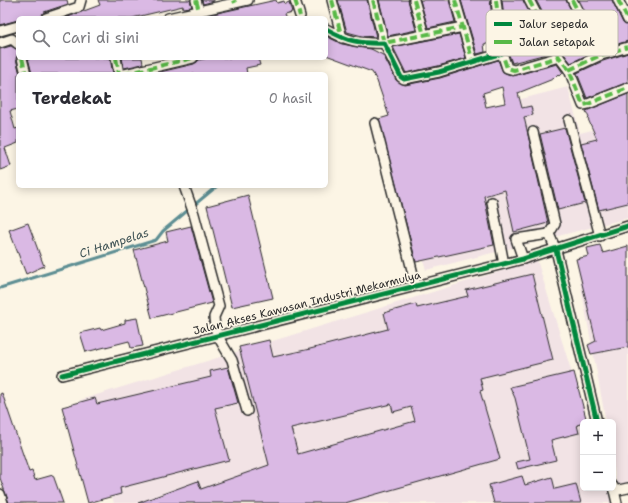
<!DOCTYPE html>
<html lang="id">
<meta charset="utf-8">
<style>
:root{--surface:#fff;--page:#f7f7f7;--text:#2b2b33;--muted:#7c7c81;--line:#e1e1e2}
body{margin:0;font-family:"Shantell Sans",sans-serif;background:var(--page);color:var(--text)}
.controls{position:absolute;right:12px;bottom:12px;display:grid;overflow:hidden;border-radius:6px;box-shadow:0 2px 10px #0003}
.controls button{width:36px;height:36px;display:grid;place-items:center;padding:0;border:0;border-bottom:1px solid var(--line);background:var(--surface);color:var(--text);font:20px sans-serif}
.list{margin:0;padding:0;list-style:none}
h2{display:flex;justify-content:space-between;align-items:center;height:52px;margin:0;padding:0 16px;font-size:17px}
h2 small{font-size:13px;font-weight:400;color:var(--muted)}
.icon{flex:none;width:22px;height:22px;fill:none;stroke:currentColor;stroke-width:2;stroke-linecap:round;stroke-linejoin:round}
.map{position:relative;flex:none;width:628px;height:503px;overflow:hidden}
.search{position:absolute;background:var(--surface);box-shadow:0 2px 10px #0003;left:16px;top:16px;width:312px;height:44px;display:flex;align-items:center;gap:10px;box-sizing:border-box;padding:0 14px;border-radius:6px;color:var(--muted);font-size:15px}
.panel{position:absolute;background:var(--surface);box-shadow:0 2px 10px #0003;left:16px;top:72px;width:312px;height:116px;border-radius:6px}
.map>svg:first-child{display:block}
</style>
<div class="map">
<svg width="628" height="503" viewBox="0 0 628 503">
<rect width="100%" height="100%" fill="#fcf5e5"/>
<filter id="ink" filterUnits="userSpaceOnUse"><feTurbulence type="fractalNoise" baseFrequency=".025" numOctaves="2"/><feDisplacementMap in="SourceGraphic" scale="8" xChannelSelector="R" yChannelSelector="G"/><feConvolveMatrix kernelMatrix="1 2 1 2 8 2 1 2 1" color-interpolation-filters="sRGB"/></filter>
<g filter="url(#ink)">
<!-- built -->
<g fill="#f2e3e5">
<polygon points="568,87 580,133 628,121 628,218 426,270 390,133"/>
<polygon points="628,247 628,489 618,492 613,462 613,422 606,422 576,260"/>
<polygon points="537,260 587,422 583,422 583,488 608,488 612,503 114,503 80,400"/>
</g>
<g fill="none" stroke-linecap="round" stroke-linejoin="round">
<!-- stream -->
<polyline stroke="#5d8e93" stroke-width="3" points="0,288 156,240 163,231 217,186"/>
</g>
<!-- building -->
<g fill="#dab9e4" stroke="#2b2b2b" fill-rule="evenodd">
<polygon points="0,0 67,0 68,4 44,12 40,18 18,18 18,20 0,25"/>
<polygon points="98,0 190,0 192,7 183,8 183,6 132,18 65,18 100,5"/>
<polygon points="202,0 214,0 214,1 203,4"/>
<polygon points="276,0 277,3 284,1 285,4 289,2 292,12 284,14 286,18 195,18"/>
<polygon points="338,0 367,0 376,37 362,36 347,32"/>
<polygon points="379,0 408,0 416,30 388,36"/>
<polygon points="420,0 449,0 455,22 428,28"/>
<polygon points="461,0 490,0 495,42 484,44 485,52 477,54"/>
<polygon points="502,0 523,0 550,53 512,63 508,52"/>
<polygon points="536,0 566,0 593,52 571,63 564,54"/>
<polygon points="579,0 612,0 623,23 628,26 628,41 604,48"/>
<polygon points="459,34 466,58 438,66 406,73 393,47"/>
<path d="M326 36 342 44 371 49 383 55 396 80 405 85 440 78 498 60 503 72 513 76 557 64 563 73 560 76 558 74 553 79 518 93 522 108 531 106 533 115 524 117 548 223 514 232 505 190 484 196 494 245 416 262 379 119 389 116 377 81 372 72 326 55ZM502 87 505 103 486 107 483 93Z"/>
<polygon points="11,46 18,50 16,59 20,74 18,74 18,109 10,111 15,129 18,128 18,143 5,148 11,166 0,170 0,49"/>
<polygon points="628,53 628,82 587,98 577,73 603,61"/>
<polygon points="28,58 110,58 113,74 32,74"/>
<polygon points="122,58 142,58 143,64 124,68"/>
<polygon points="208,58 258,58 260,65 246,68 247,74 160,74 160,72 194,64 199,60"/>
<polygon points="628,94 628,203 599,210 581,143 597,139 588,119 589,118 586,111"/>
<polygon points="565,128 585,203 558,210 540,134"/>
<polygon points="248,195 273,298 232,307 207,206"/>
<polygon points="28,223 44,266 26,274 9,230"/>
<polygon points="191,226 212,303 152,318 134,250 168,241 166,232"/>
<polygon points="600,245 603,253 628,246 628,347 591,354 588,345 596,341 576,259 589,256 587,248"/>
<path d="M532 274 553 360 480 378 483 390 480 391 500 459 345 503H138L198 481 201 489 269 465 239 347 269 340 273 357 310 349 388 329 384 313 416 304 417 308 468 296 466 290ZM391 404 393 412 411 407 415 421 298 454 291 428Z"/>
<polygon points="137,318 143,346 131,348 129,341 86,352 80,333 100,328 101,330 125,323 125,320"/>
<polygon points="228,367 238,403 215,408 229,460 120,488 121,494 88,503 62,407 95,398 97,404 211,377 210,371"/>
<polygon points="574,372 587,422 577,425 579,433 551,440 556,460 518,469 516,462 530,459 515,398 510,387"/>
<polygon points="2,393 29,472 32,471 35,480 53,475 63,503 9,503 0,478 0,394"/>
<polygon points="522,476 525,485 552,477 555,489 576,484 581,503 494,503 489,485"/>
</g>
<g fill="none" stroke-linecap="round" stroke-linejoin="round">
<defs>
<g id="minor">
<polyline points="196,0 199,11"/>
<polyline points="295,0 300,16"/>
<polyline points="332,0 342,38"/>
<polyline points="373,0 384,43 463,27"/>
<polyline points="414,0 424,35"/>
<polyline points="455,0 473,62"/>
<polyline points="496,0 502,53 507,68 514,70 559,57"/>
<polyline points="529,0 559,57 569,70 583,105 588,104 628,88"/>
<polyline points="572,0 601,55"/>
<polyline points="618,0 628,20"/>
<polyline points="46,18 79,7 81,0"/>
<polyline points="168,18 248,0"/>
<path d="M326 29C347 41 360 44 384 43L401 77 404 79 439 72 502 53"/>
<polyline points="0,31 18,26"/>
<polyline points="0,43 12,39 18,44"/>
<polyline points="22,58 26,74"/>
<polyline points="116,58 119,74"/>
<polyline points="569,70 601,55 628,47"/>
<polyline points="125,74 193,58"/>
<polyline points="569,120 600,236"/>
<polyline points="375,123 416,286"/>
<polyline points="533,132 555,224 549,234 556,250 597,422"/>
<polyline points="184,186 194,214 219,306 214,317 215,328 220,340 232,360 247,411"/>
<polyline points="492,202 504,264"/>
<polyline points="523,259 516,239 549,234"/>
<polyline points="62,375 523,259 628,226"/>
<polyline points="613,486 617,503"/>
<polyline points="614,491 628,488"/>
<polyline points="0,494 3,503"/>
</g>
</defs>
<!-- minor casing -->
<use href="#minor" stroke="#2b2b2b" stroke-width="12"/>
<!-- minor -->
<use href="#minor" stroke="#fcf5e5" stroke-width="9"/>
<!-- quiet -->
<g stroke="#58b947" stroke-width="4" stroke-dasharray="8 4" stroke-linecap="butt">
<polyline points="196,0 199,11"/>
<polyline points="234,0 235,3"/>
<polyline points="295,0 300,16"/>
<polyline points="332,0 342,38"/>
<polyline points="373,0 384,43 463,27"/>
<polyline points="414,0 424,35"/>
<polyline points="455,0 473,62"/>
<polyline points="496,0 502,53 507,68 514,70 559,57"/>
<polyline points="529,0 559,57 569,70 583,105 588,104 628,88"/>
<polyline points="572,0 601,55"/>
<polyline points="618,0 628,20"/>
<polyline points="22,58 26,74"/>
<polyline points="116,58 119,74"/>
<polyline points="569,70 601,55 628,47"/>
<polyline points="125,74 193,58"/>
</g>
<defs>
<g id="cycleway">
<path d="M326 29C347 41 360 44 384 43L401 77 404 79 439 72 502 53"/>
<polyline points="556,250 597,422"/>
<polyline points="62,375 523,259 628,226"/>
</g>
</defs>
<!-- cycleway casing -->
<use href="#cycleway" stroke="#fcf5e5" stroke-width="8"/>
<!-- cycleway -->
<use href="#cycleway" stroke="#00873e" stroke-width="5"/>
</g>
</g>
<g text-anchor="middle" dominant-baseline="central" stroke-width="3.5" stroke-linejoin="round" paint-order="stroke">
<!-- street labels -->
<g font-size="11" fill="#2b2b2b" stroke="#fcf5e5">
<text transform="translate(307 303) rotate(-14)">Jalan Akses Kawasan Industri Mekarmulya</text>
</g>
<!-- water labels -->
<g font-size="12" font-style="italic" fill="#405456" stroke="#fcf5e5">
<text transform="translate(114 243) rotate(-18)">Ci Hampelas</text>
</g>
</g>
<!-- legend -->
<rect x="486" y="10" width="132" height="46" rx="6" fill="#fcf5e5" stroke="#bdb8ad" stroke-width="1"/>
<rect x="494" y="22" width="18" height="4" fill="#00873e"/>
<rect x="494" y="40" width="18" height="4" fill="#58b947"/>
<g font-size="11" fill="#2b2b2b">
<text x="519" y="28">Jalur sepeda</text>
<text x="519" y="46">Jalan setapak</text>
</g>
</svg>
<div class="controls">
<button>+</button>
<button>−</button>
</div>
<div class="search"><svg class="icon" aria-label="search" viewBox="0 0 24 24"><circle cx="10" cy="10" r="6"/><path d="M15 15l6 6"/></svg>Cari di sini</div>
<section class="panel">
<h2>Terdekat<small>0 hasil</small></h2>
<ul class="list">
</ul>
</section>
</div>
